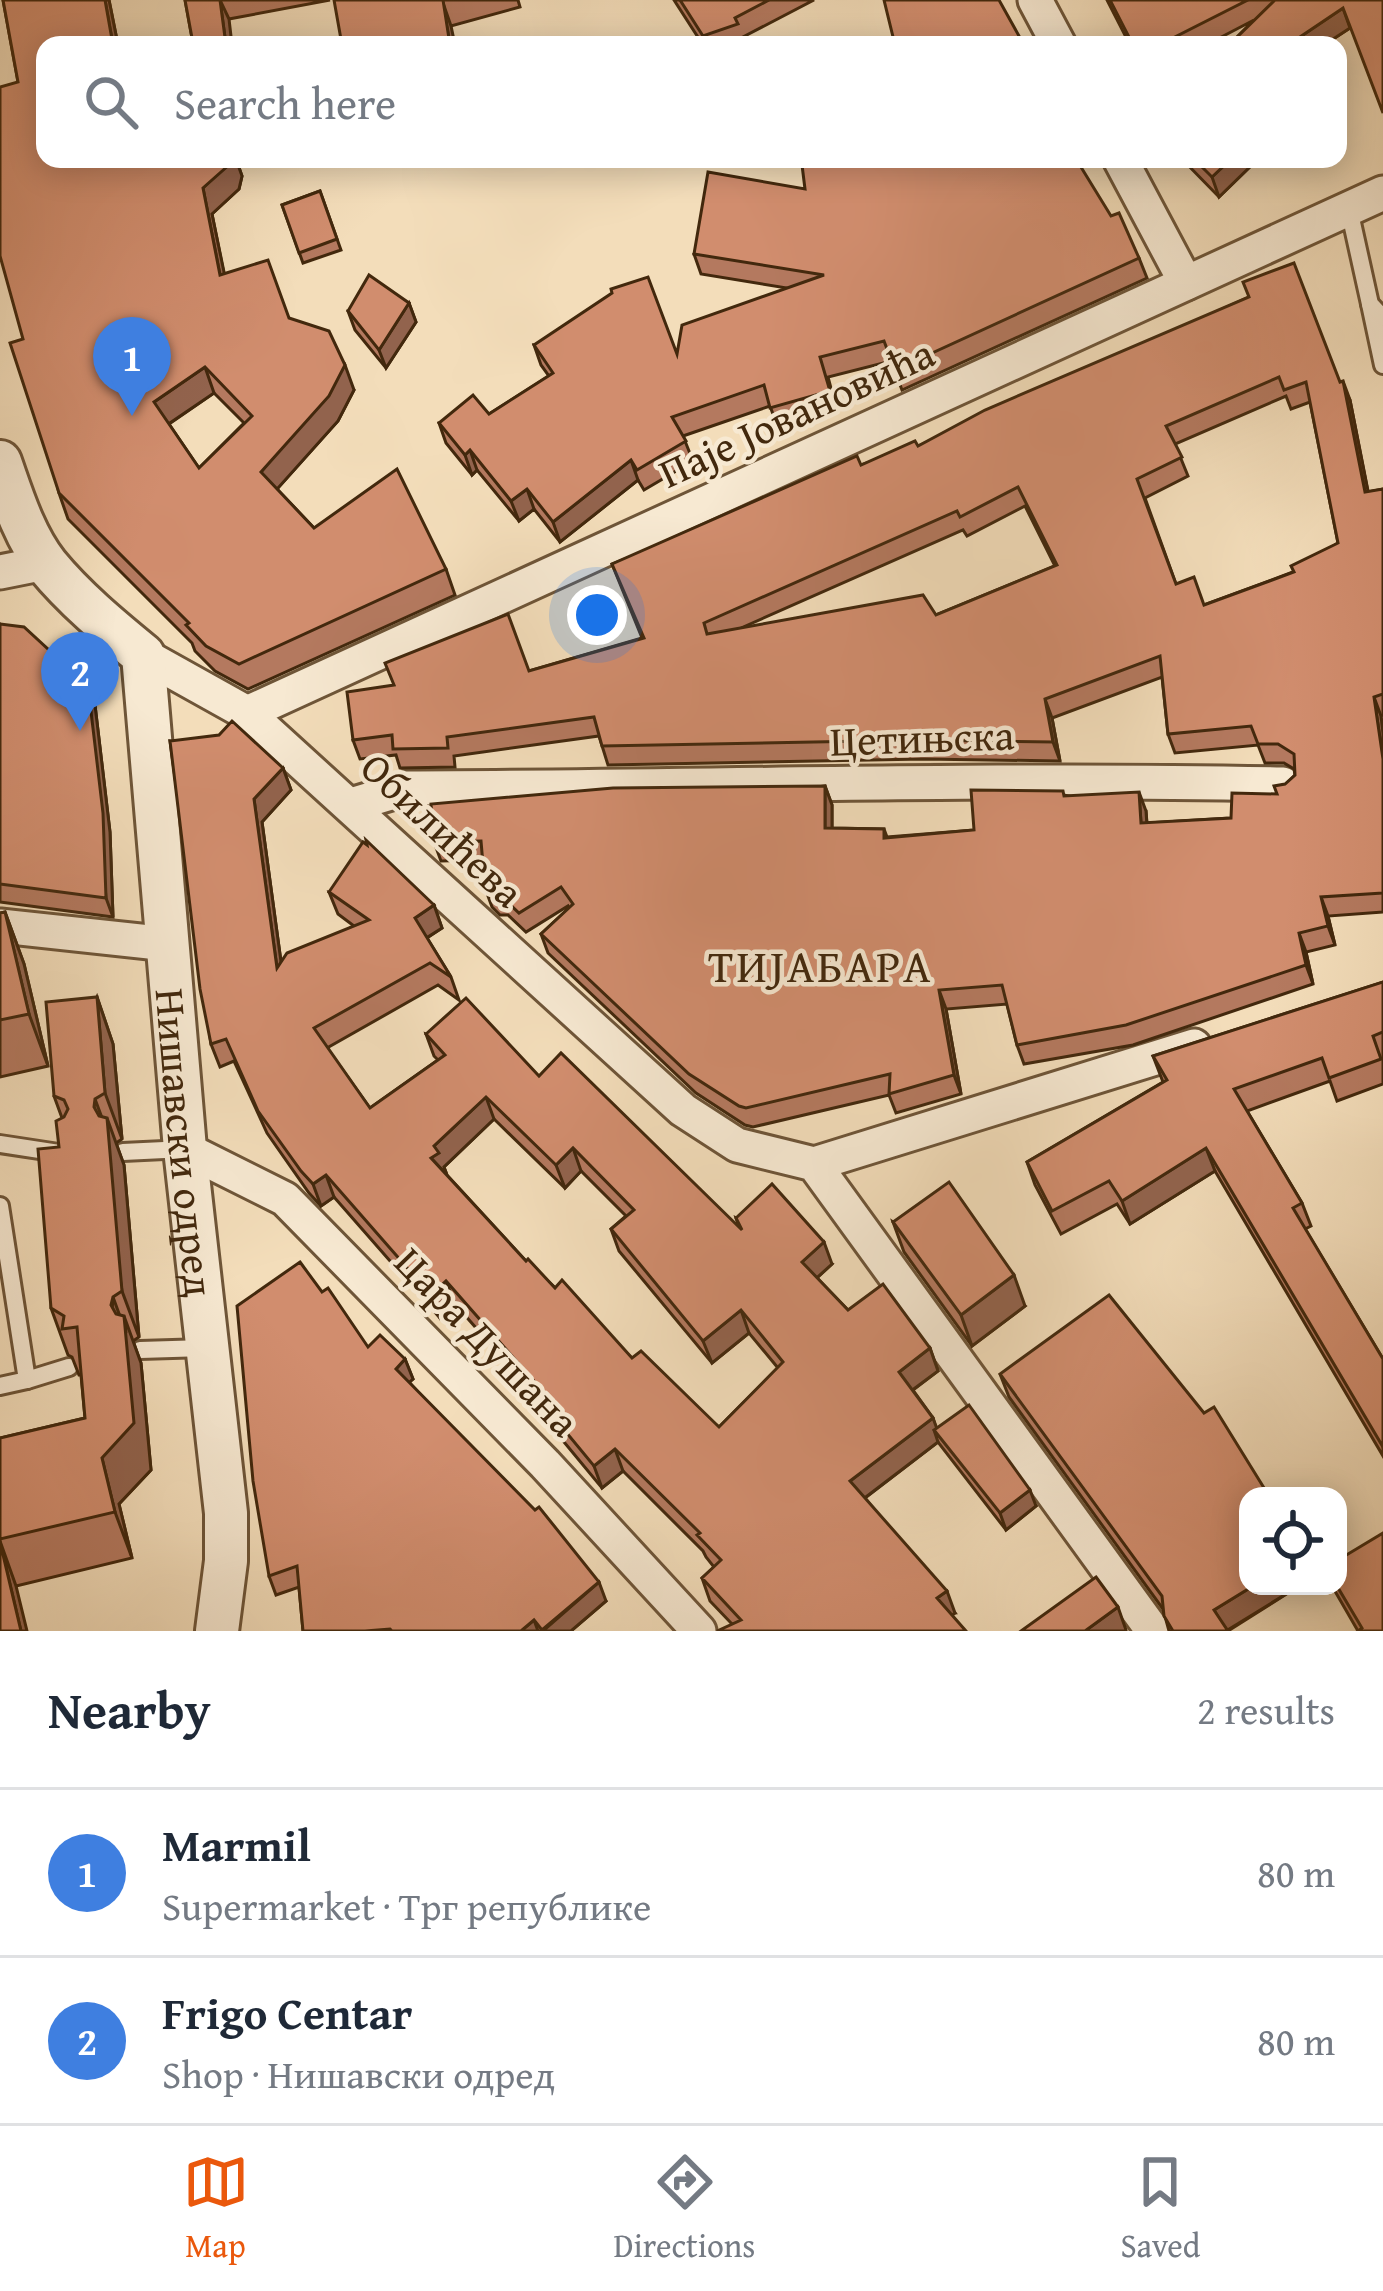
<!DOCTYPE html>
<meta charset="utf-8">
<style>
:root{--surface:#fff;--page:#f2f2f3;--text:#1f2937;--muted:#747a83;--line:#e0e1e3;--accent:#ea580c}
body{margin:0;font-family:"Gentium Book Plus",serif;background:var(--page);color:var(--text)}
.controls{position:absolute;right:36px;bottom:36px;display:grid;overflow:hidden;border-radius:24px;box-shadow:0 6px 30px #0003}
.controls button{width:108px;height:108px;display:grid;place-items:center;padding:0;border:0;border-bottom:3px solid var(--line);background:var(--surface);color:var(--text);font:60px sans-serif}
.you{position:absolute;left:597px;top:615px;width:42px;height:42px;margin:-30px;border:9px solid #fff;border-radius:50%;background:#1a73e8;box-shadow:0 0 0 18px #1a73e833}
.badge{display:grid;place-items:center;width:78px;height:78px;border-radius:50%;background:var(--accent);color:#fff;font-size:39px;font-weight:700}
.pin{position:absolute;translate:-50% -99px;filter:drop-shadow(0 3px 6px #0008)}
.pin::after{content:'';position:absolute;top:63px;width:42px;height:36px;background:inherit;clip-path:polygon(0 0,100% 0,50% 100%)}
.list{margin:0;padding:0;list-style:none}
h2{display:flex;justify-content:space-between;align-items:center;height:156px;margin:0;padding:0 48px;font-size:51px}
h2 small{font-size:39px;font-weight:400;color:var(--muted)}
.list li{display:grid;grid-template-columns:78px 1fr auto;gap:36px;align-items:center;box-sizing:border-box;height:168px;padding:0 48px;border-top:3px solid var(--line)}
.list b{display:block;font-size:45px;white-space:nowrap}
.list p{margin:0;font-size:39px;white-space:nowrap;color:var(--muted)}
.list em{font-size:39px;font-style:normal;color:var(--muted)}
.icon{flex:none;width:66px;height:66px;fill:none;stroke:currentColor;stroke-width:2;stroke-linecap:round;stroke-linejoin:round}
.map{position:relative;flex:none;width:1383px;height:1631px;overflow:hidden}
.search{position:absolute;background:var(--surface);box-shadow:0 6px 30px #0003;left:36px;right:36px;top:36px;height:132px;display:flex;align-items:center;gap:30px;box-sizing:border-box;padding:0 42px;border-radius:24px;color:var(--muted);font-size:45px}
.sheet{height:492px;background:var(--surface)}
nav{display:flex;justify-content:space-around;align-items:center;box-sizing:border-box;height:168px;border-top:3px solid var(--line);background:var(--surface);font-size:33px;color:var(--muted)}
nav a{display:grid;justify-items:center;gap:6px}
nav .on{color:var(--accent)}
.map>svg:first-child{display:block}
</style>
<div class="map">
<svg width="1383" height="1631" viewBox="0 0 1383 1631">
<rect width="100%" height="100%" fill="#f3ddba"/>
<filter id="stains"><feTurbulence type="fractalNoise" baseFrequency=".00167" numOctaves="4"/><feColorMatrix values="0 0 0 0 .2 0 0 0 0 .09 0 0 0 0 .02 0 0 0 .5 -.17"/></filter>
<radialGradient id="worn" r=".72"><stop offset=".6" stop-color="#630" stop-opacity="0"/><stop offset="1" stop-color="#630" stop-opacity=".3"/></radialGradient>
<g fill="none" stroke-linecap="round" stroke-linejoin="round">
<defs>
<g id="service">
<polyline points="1349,209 1370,304 1383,318"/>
<polyline points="1370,304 1383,365"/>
<polyline points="0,1144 59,1153"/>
<polyline points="123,1152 185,1149"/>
<polyline points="0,1206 27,1380 0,1386"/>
<polyline points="140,1350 205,1348"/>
<polyline points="27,1380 69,1367"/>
</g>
<g id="minor">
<polyline points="1035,0 1059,45"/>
<polyline points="1120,159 1186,283"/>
<polyline points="0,572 45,563"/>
<polyline points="143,655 247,713 683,1110 737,1145 814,1164 1153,1631"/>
<polyline points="247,713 1383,193"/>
<path d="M351 805 407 788C699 787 991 778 1283 784"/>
<polyline points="0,926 168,944"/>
<polyline points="185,1149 285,1199 545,1464 699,1631"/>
<polyline points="814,1164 1194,1046"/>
</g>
<g id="tertiary">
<path id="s1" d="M0 462C12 496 24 536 47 565 74 598 110 628 143 655L185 1149 226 1513V1561L217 1631"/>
</g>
</defs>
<!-- service casing -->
<use href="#service" stroke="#6e5538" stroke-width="22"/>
<!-- minor casing -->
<use href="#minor" stroke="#6e5538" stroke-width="39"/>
<!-- tertiary casing -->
<use href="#tertiary" stroke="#6e5538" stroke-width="48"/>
<!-- service -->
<use href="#service" stroke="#f7e9d2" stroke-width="16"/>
<!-- minor -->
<use href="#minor" stroke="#f7e9d2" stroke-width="33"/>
<!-- tertiary -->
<use href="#tertiary" stroke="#f7e9d2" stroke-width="42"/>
</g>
<!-- wall -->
<g fill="#b4795f" stroke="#42280d" stroke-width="3" fill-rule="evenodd">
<path d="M3 0H109L118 45 45 159H236L242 176 239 189 212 214 224 274 289 318 354 390 338 421 277 489 314 528 446 569 455 595 248 689 215 671 195 651 192 643 68 519 59 493 23 339 18 82ZM214 393 244 423 199 468 169 424Z"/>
<polygon points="185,0 330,0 229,19 192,38"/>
<polygon points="334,0 518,0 520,7 451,26"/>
<polygon points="674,0 814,0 743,37 745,44 742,45 703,45"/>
<polygon points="1107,0 1383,0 1350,28 1324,45 1229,45 1254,20 1206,45 1130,45"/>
<polygon points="1182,159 1258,159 1219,197"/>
<polygon points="805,189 1111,216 1139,258 1147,278 902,390 891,361 828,377 837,411 778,428 770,406 683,436 693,461 644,490 638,480 560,542 534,509 519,521 477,470 472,475 446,443 439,423 489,414 549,376 541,365 534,345 677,354 787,288 701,274 694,254"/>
<polygon points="320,191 341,250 303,263 282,205"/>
<path d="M1249 297 1340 382 1350 400 1368 492 1383 489V715L1381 716 1383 733V912L1328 916 1335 945 1306 952 1313 984 1133 1045 1024 1064 1017 1045 1007 1004 946 1009 961 1094 896 1113 889 1095 753 1127 745 1125 696 1093 548 953 541 934 569 908 568 906 526 932 508 915H500L492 907 485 888 483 860 441 861 434 842 825 786 832 805V828L884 829 887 837 974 830 1064 795 1146 811 1147 823 1231 818 1277 794 1295 775 1294 769 1284 763H1265L1258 745 1175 753 1168 734 1162 677 1052 718 1060 761 924 759 608 765 599 736 454 756 455 767 400 768 396 755 360 759 353 740 529 671 642 638 612 564 861 465 918 446ZM1286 396 1291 409 1310 402 1338 543 1293 572 1204 605 1176 584 1145 498 1188 476 1175 444ZM1025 506 1055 566 936 615 741 628 963 530 967 536Z"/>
<polygon points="409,303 416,322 386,368 355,330 348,311"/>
<polygon points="0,624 88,686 95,705 110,832 113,917 0,902"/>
<path d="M170 741 283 768 291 790 262 822 281 962 354 926 338 914 329 892 434 905 442 928 427 938 451 977 459 1000 438 985 327 1048 370 1108 438 1060 434 1056 426 1034 539 1076 739 1227 736 1218 832 1264 817 1278 848 1310 930 1348 938 1371 913 1390 933 1418 936 1428 1036 1506 1006 1530 938 1442 865 1498 955 1613 732 1624 710 1601 702 1578 714 1567 706 1557 703 1551 623 1471 602 1488 564 1442 556 1419 455 1304 440 1318 334 1197 321 1206 309 1193 267 1133 234 1061 220 1067 211 1044ZM494 1119 565 1188 581 1171 626 1216 611 1229 619 1251 712 1363 749 1333 778 1368 719 1427 632 1358 526 1261 447 1175 444 1167Z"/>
<polygon points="5,912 24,964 48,1066 0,1077 0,913"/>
<polygon points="1383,982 1383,1084 1337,1101 1330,1081 1247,1111 1302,1203 1311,1226 1305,1229 1383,1359 1383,1456 1215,1171 1130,1224 1117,1204 1061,1234 1035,1185 1027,1162 1163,1082 1153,1056"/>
<polygon points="97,997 113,1044 122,1139 116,1143 124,1165 139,1337 133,1341 141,1363 151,1470 119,1504 132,1558 16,1586 0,1631 0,1438 85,1418 81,1375 79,1375 72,1357 68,1355 51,1308 59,1147 62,1118 54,1096"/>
<polygon points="893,1222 1025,1306 972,1346 904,1252"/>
<polygon points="368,1347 405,1359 413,1379 409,1382 606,1601 571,1631 303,1631 299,1587 276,1595 269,1576"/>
<polygon points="1000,1374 1248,1586 1299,1586 1228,1631 1169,1631 1163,1609 1009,1397"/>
<polygon points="1332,1586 1338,1586 1383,1631 1358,1631"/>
</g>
<!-- shaded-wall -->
<g fill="#92634d" stroke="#42280d" stroke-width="3">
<polygon points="105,0 109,0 118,45 113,45"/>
<polygon points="220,0 229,19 232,45 226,45"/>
<polygon points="442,0 451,26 455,45 450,45"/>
<polygon points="1343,8 1350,28 1324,45 1288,45"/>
<polygon points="231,159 236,159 242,176 239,189 212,214 230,301 220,275 203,188"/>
<polygon points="1231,159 1258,159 1219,197 1212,177"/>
<polygon points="409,303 416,322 386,368 379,350"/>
<polygon points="345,365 354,390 338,421 270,497 261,472"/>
<polygon points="205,367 214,393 164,427 154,402"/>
<polygon points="1343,381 1350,400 1372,511 1365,492"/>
<polygon points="470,450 477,470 472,475 465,455"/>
<polygon points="631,460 638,480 560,542 553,522"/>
<polygon points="527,489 534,509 519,521 511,501"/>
<polygon points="88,686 95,705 110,832 113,917 106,898"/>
<polygon points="1374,697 1381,716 1383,733 1383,760"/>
<polygon points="1045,699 1052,718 1060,761 1053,742"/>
<polygon points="283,768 291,790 262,822 285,991 277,968 254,799"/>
<polygon points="825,786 832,805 832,847 825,828"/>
<polygon points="1139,792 1146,811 1148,842 1141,823"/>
<polygon points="1321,897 1328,916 1335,945 1328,926"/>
<polygon points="434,905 442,928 423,940 415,918"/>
<polygon points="5,912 24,964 48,1066 29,1014"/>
<polygon points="1299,933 1306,952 1313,984 1306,965"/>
<polygon points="939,990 946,1009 961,1094 954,1075"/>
<polygon points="97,997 113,1044 122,1139 105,1093"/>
<polygon points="486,1097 494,1119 444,1167 447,1175 431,1158 434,1146"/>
<polygon points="95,1099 108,1134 107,1118 124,1165 139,1337 122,1291 94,1107"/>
<polygon points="573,1148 581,1171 565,1188 556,1165"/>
<polygon points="1206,1148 1215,1171 1130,1224 1122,1201"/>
<polygon points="326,1175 334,1197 321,1206 313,1184"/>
<polygon points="824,1242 832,1264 810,1284 802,1262"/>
<polygon points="1014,1275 1025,1306 972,1346 961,1315"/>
<polygon points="446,1281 455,1304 440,1318 431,1295"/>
<polygon points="113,1297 126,1333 124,1316 141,1363 151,1470 119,1504 132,1558 115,1512 102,1458"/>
<polygon points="741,1310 749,1333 712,1363 703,1341"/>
<polygon points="930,1348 938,1371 907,1394 899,1372"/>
<polygon points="405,1359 413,1379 403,1388 396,1369"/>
<polygon points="933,1418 940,1437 934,1430 938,1442 858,1503 850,1481"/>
<polygon points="615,1449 623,1471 602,1488 594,1466"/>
<polygon points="1030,1490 1036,1506 1006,1530 1000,1513"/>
<polygon points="0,1541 16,1586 27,1631 21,1631"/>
<polygon points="599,1582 606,1601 571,1631 543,1631"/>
<polygon points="1253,1586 1299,1586 1226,1631 1214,1610"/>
<polygon points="947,1591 955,1613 945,1621 937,1598"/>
<polygon points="1118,1607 1126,1630 1125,1631 1085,1631"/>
<polygon points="534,1620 538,1631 521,1631"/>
</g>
<!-- building -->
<g fill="#d18d6e" stroke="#42280d" stroke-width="3" fill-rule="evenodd">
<path d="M3 0H105L113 45H45V159H231L230 164 203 188 220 275 268 260 289 318 329 331 345 365 329 396 261 472 314 528 397 469 446 569 239 664 206 646 186 625 189 623 59 493 10 343 23 339 0 256V87L18 82ZM205 367 252 416 199 468 154 402Z"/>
<polygon points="185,0 220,0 226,45 169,45 192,38"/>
<polygon points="334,0 443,0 450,45 342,45"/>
<polygon points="680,0 769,0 735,18 738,24 703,36"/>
<polygon points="884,0 999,0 1024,45 911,45 910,42 895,45"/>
<polygon points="1110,0 1248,0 1159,45 1133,45"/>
<polygon points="1275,0 1383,0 1383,113 1343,8 1288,45 1229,45"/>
<polygon points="812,159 1076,159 1111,216 1119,213 1139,258 895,370 884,341 820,357 830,391 770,408 764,385 672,417 686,441 637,470 631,460 553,522 527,489 511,501 470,450 465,455 439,423 473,395 489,414 553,373 534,345 612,293 611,289 648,277 677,354 682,325 824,275 694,254 708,172 805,189 802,165 813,163"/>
<polygon points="1194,159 1231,159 1212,177"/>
<polygon points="320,191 337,239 299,253 282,205"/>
<path d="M1294 263 1340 382 1343 381 1365 492 1383 489V694L1374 697 1383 759V893L1321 897 1328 926 1299 933 1306 965 1126 1025 1017 1045 1002 985 939 990 954 1075 889 1094 890 1074 746 1108 739 1106 689 1074 541 934 573 904 561 887 519 913 501 896H493L485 888 481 841 434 842 431 804 613 788 825 786V828L884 829V838L974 830 971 790 1063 791 1064 796 1139 792 1141 823 1231 818 1232 793 1277 794 1274 786 1285 784 1295 775 1294 754 1278 744H1258L1251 726 1168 734 1160 656 1045 699 1053 742 917 740 602 746 594 717 447 737 448 748 393 749 392 735 353 740 347 692 394 685 385 663 508 614 529 671 644 638 612 564 857 456 861 465 915 441 918 446 985 410 1249 297 1243 282ZM1279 377 1284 390 1306 382 1338 543 1291 566 1294 572 1204 605 1194 577 1176 584 1137 479 1182 457 1166 426ZM1018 487 1057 565 936 615 923 595 707 634 704 623 957 511 960 517Z"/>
<polygon points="369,275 409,303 379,350 348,311"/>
<polygon points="0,624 24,627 88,686 103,813 106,898 0,884"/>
<path d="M232 721 283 768 254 799 277 968 287 953 369 920 329 892 363 842 367 845 366 840 434 905 415 918 451 977 430 963 314 1028 370 1108 445 1055 426 1034 466 998 539 1076 561 1053 742 1230 736 1218 772 1184 824 1242 802 1262 848 1310 883 1284 930 1348 899 1372 933 1418 850 1481 947 1591 937 1598 966 1631H717L741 1620 702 1578 721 1560 697 1535 700 1533 615 1449 594 1466 556 1420 563 1414 446 1281 431 1295 326 1175 313 1184 301 1171 258 1111 226 1039 211 1044 200 989 170 741 219 735ZM486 1097 556 1165 573 1148 634 1210 611 1229 703 1341 741 1310 783 1362 719 1427 641 1351 632 1358 562 1280 555 1288 528 1259 526 1261 431 1158 439 1153 434 1146Z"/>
<polygon points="5,912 29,1014 0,1020 0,913"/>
<polygon points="1383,982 1383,1032 1373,1036 1381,1059 1329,1078 1322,1058 1234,1089 1302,1203 1293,1208 1383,1359 1383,1447 1206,1148 1122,1201 1109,1181 1052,1211 1027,1162 1167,1080 1153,1056"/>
<polygon points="97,997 105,1093 95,1099 94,1107 99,1116 107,1118 122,1291 113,1297 111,1305 116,1314 124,1316 134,1423 102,1458 115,1512 0,1539 0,1438 85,1418 77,1327 62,1329 64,1316 51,1308 38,1149 59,1147 56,1121 64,1117 68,1109 64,1100 54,1096 46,1002"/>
<polygon points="949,1182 1014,1275 961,1315 893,1222"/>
<polygon points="300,1262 322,1292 328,1288 368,1347 380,1335 405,1359 396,1369 535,1510 539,1507 599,1582 542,1630 534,1620 521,1631 392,1631 390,1629 365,1631 303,1631 297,1566 269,1576 253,1481 237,1306"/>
<polygon points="1109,1295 1204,1413 1214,1407 1269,1496 1248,1496 1248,1586 1253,1586 1214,1610 1228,1631 1173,1631 1164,1616 1162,1596 1000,1374"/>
<polygon points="969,1405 1030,1490 1000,1513 934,1430"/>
<polygon points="1383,1533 1383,1631 1358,1631 1362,1628 1337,1586 1338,1560"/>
<polygon points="0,1542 21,1631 0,1631"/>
<polygon points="1096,1577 1118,1607 1085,1631 1021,1631"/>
</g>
<g text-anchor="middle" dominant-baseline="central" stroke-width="9" stroke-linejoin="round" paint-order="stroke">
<!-- street labels -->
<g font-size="42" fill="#42280d" stroke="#f7e9d2">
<text transform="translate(796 412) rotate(-25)">Паје Јовановића</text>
<text transform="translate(922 737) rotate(-2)">Цетињска</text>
<text transform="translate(443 829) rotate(43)">Обилићева</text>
<text stroke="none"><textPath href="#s1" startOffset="735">Нишавски одред</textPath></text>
<text transform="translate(488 1341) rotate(46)">Цара Душана</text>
</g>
<!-- neighbourhood labels -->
<g font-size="45" letter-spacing="3" fill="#42280d" stroke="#f7e9d2">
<text x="821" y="965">ТИЈАБАРА</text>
</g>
</g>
<rect width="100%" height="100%" filter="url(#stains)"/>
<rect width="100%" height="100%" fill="url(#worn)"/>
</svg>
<div class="controls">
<button><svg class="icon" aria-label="locate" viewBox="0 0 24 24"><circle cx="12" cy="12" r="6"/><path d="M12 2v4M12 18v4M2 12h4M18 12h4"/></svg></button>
</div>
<div class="you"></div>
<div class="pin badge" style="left:132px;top:416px;background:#3f7fe0">1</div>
<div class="pin badge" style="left:80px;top:731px;background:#3f7fe0">2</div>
<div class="search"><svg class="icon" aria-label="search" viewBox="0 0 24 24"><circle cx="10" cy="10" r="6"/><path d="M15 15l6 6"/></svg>Search here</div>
</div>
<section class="sheet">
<h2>Nearby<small>2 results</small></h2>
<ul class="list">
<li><span class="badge" style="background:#3f7fe0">1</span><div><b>Marmil</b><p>Supermarket · Трг републике</p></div><em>80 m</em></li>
<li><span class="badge" style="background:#3f7fe0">2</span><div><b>Frigo Centar</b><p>Shop · Нишавски одред</p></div><em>80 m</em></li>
</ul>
</section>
<nav>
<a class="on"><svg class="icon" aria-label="map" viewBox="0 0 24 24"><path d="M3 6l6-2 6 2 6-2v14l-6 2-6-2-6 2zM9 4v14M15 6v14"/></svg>Map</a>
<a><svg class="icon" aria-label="directions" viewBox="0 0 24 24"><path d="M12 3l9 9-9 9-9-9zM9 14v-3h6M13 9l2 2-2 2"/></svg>Directions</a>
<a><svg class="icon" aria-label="saved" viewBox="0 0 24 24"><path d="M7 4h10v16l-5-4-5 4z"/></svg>Saved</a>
</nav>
